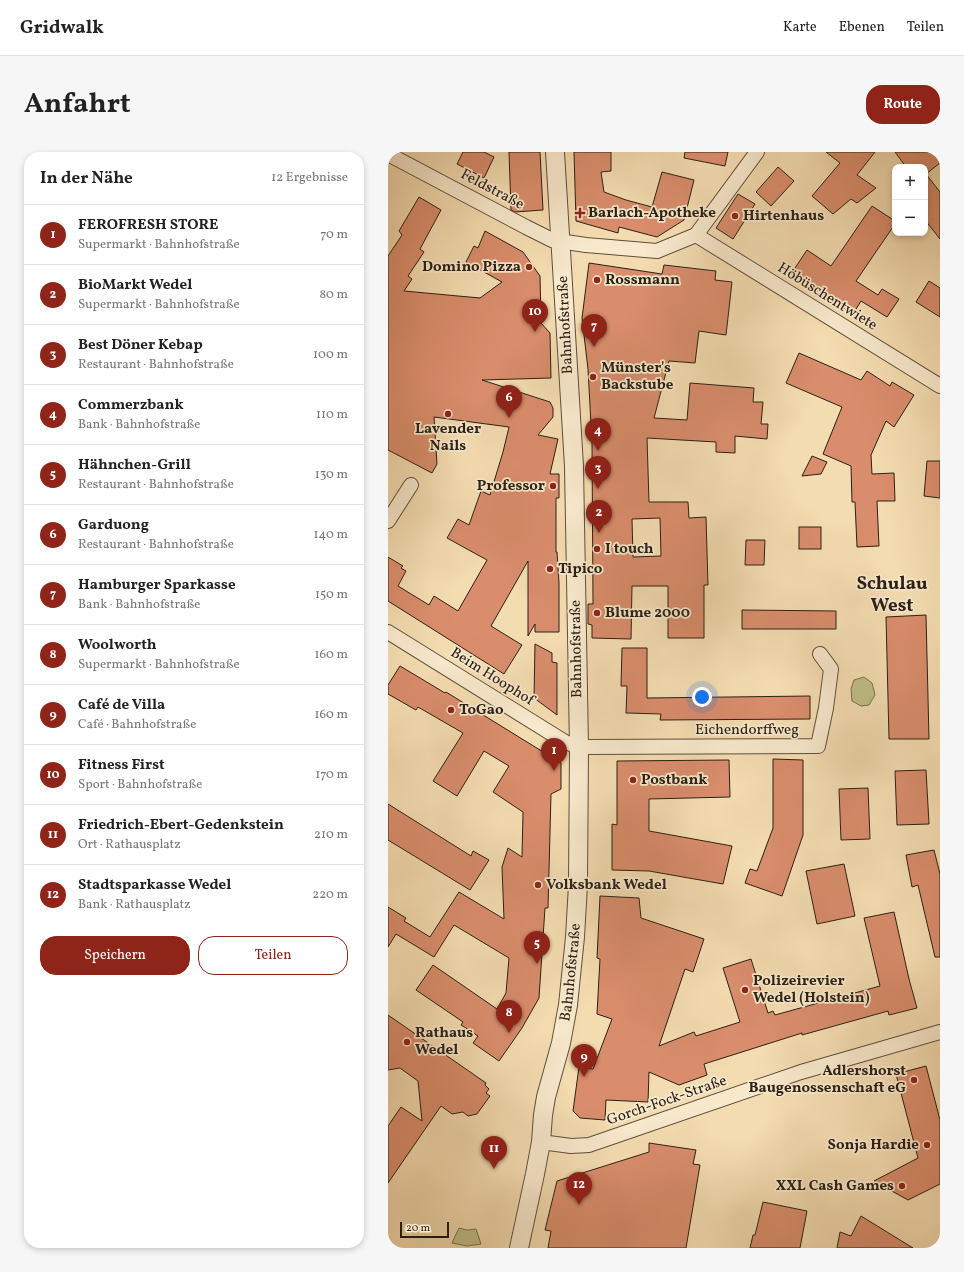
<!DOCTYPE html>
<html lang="de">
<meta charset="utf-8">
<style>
:root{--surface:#fff;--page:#f6f6f6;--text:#222;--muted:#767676;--line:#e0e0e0;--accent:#8f2418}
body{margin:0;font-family:Vollkorn,serif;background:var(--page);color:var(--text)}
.controls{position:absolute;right:12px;top:12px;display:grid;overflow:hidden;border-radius:8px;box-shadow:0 2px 6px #0003}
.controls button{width:36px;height:36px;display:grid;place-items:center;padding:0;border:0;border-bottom:1px solid var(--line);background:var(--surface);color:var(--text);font:20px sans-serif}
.scale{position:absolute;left:12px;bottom:10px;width:49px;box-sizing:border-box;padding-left:4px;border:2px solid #2b2014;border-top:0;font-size:11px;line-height:14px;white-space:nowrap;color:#2b2014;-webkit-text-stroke:3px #f8e8cc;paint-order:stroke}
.you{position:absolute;left:314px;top:545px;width:14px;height:14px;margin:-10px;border:3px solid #fff;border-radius:50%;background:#1a73e8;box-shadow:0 0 0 6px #1a73e833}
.badge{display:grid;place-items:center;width:26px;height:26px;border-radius:50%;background:var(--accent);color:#fff;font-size:13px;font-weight:700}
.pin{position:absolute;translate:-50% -33px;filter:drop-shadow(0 1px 2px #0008)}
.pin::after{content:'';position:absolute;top:21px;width:14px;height:12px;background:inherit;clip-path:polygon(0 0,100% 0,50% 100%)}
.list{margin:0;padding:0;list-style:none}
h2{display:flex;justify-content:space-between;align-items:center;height:52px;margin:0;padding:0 16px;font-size:17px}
h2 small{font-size:13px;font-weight:400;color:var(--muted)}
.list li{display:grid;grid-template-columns:26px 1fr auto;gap:12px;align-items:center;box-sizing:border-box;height:60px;padding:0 16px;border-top:1px solid var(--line)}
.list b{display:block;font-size:15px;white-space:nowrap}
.list p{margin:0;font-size:13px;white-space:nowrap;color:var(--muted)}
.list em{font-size:13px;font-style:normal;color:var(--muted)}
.actions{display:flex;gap:8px;padding:12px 16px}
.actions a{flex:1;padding:9px 0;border:1px solid var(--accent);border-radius:16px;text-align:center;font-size:14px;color:var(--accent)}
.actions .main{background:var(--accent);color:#fff}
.map{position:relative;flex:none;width:552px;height:1096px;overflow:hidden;border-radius:16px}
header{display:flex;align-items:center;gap:24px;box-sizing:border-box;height:56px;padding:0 20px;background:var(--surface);border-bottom:1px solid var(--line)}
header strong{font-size:19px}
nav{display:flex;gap:22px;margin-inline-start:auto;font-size:14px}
.intro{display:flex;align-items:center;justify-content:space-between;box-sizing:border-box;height:96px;padding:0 24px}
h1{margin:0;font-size:28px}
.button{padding:10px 18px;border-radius:16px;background:var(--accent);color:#fff;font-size:14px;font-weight:700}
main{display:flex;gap:24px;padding:0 24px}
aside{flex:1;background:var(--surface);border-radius:16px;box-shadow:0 2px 6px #0003}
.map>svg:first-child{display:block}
</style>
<header>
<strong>Gridwalk</strong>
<nav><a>Karte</a><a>Ebenen</a><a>Teilen</a></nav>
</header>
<div class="intro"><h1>Anfahrt</h1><a class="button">Route</a></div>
<main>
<aside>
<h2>In der Nähe<small>12 Ergebnisse</small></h2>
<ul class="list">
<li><span class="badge">1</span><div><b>FEROFRESH STORE</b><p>Supermarkt · Bahnhofstraße</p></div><em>70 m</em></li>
<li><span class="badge">2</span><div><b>BioMarkt Wedel</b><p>Supermarkt · Bahnhofstraße</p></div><em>80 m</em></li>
<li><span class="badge">3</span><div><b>Best Döner Kebap</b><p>Restaurant · Bahnhofstraße</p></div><em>100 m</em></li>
<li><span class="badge">4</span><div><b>Commerzbank</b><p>Bank · Bahnhofstraße</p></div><em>110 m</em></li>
<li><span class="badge">5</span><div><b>Hähnchen-Grill</b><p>Restaurant · Bahnhofstraße</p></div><em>130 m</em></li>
<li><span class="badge">6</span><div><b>Garduong</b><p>Restaurant · Bahnhofstraße</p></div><em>140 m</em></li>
<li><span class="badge">7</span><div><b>Hamburger Sparkasse</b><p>Bank · Bahnhofstraße</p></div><em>150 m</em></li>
<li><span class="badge">8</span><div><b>Woolworth</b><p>Supermarkt · Bahnhofstraße</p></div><em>160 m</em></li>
<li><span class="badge">9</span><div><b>Café de Villa</b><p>Café · Bahnhofstraße</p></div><em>160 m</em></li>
<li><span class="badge">10</span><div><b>Fitness First</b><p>Sport · Bahnhofstraße</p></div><em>170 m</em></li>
<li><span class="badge">11</span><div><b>Friedrich-Ebert-Gedenkstein</b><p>Ort · Rathausplatz</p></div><em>210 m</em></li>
<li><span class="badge">12</span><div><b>Stadtsparkasse Wedel</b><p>Bank · Rathausplatz</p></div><em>220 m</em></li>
</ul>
<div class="actions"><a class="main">Speichern</a><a>Teilen</a></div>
</aside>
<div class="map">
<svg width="552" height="1096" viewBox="0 0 552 1096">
<rect width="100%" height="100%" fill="#f4dcb1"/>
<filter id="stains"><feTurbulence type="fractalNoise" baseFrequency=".005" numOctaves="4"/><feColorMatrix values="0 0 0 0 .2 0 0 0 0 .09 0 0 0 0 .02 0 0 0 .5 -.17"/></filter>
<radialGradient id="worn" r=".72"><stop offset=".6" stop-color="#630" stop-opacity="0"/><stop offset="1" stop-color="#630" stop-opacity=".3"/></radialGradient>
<!-- green -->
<g fill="#c0bf88" stroke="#76704e">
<polygon points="476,525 484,531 487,543 481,553 473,554 464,549 463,537 466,528"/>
<polygon points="71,1076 79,1078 88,1077 93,1092 79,1094 64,1091"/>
</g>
<!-- building -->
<g fill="#d98d6c" stroke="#2b2014" fill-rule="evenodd">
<polygon points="75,0 96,0 106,5 96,26 69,12"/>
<polygon points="121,0 152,0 155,58 127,60 123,58"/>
<polygon points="186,0 223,0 223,19 213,20 216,40 238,48 264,55 274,20 306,28 296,68 269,85 231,75 230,81 188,69"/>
<polygon points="297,0 340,0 337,14 296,6"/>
<polygon points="438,0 487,0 469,23 488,36 469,51 463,47 445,62 424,44 452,11"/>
<polygon points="507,0 545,0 552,9 552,11 538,22 552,40 552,87 537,68 537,15 518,15"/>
<polygon points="390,15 406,29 383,54 368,40"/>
<polygon points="350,42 367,52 345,87 328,76"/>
<polygon points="31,45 53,58 32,97 36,100 20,124 24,127 16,139 92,146 114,130 78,110 86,94 90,96 97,79 135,100 152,124 153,171 162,181 163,226 94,228 162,250 165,256 165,265 150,283 170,287 162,322 171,322 171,346 168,346 168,400 169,400 171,431 171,480 147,480 147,472 140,484 140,409 103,474 134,493 116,522 0,449 0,405 15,414 13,416 18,419 10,434 41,453 46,444 70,459 99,408 59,386 70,367 81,373 93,339 102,343 115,300 121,275 46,265 49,312 44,321 0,298 0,104 14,83 11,79"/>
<polygon points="484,54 507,69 507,72 468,129 490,143 494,137 511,147 499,165 473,149 465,162 403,122 419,98 443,114"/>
<path d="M201 111 274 122 276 113 328 119 327 128 344 130 338 183 311 179 307 211 281 209 266 266 299 268 302 231 366 236 365 250H375L373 272H380L379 287 347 284V301L328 300V290L259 286 261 350H300L301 366 318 365 320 433H316V486H280V434H244L243 487 204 486V473L200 472V452H205L204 291 200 217 194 166ZM272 366 273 404 245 405 244 367Z"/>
<polygon points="541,129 552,136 552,165 528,150"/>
<polygon points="411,201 473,228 479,219 502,234 504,230 526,243 506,275 498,269 483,303 484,322 506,321 507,349 489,349 491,394 469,395 467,350 464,350 463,314 435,302 454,255 398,231"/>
<polygon points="424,304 439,310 433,322 414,324"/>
<polygon points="539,309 552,309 552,346 536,344"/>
<rect x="411" y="375" width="22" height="22"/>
<polygon points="358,388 377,388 376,413 357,413"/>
<polygon points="354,458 448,459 448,477 354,477"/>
<polygon points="538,463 541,587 501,587 498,465"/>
<polygon points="147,492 164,501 164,510 169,511 169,563 146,546"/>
<polygon points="234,496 259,496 259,546 422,544 422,567 272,568 273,562 238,561 239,534 233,534"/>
<polygon points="12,514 57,541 58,540 173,611 173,637 163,642 160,756 157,756 151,846 134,876 111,909 85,891 90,884 73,873 75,870 28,838 45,813 109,857 118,841 121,806 66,773 46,805 8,782 0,795 0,755 18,766 16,769 42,785 71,740 116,767 114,715 120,696 134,705 135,660 105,640 121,614 96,599 69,644 45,629 75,581 30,555 28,558 0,542 0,533"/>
<polygon points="385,607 415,608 415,683 394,744 357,731 362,717 369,719 385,676"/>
<polygon points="341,608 342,645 261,647 261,679 344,694 335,732 261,719 224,718 224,672 229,673 229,609"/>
<polygon points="538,618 541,672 509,673 507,619"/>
<polygon points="480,636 482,687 453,688 451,637"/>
<polygon points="0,652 83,704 85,699 101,708 82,738 0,688"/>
<polygon points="546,698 552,722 552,805 547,805 530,733 524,735 518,703"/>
<polygon points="456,712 467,764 429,772 418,719"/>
<polygon points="212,744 251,746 253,766 316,787 305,820 297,817 271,894 306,880 308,884 352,870 335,816 363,807 380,861 385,859 387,863 492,834 476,766 506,760 521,827 529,856 501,863 500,859 414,883 414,881 316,912 319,923 291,933 261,920 260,950 218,948 217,968 192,966 185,959 191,915 205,917 224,867 209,862 212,807 209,806"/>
<polygon points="0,863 98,931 97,933 101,937 98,941 102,944 89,962 80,964 75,960 64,962 53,954 0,1031 0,974 13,955 34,969 30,929 12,916 0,918"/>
<polygon points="538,914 552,968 552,1032 520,1048 486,1029 530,1006 508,922"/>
<polygon points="261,991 308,998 305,1012 312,1013 298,1096 160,1096 163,1079 157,1078 169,1029 261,1000"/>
<polygon points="375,1050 419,1059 412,1096 362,1096 365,1083 367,1083"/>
<polygon points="473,1064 525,1096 449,1096 452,1080 463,1084"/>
</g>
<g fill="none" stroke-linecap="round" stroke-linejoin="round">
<defs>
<g id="minor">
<polyline points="0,2 138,75 164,88 198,93 269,99 308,83 369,0"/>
<polyline points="308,83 552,234"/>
<polyline points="0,369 23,333"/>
<polyline points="0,480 177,590 191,595 430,594 438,556 443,517 432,502"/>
<polyline points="153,990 183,994 201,993 413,920 552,880"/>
</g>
<g id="tertiary">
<path id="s1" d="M131 1096 147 1022 153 990 155 963 158 945 173 891 180 853 187 785 190 733 191 595 186 314 167 0"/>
</g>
</defs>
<!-- minor casing -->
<use href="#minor" stroke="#5d4f3b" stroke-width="16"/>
<!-- tertiary casing -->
<use href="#tertiary" stroke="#5d4f3b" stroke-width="20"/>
<!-- minor -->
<use href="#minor" stroke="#f8e8cc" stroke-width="14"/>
<!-- tertiary -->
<use href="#tertiary" stroke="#f8e8cc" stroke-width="18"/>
</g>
<!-- markers -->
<g fill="#8f2418" stroke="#f8e8cc" stroke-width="1.5">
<path d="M190 55h4v4h4v4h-4v4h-4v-4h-4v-4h4z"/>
<circle cx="347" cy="64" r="4"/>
<circle cx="141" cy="115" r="4"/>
<circle cx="209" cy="128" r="4"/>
<circle cx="205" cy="225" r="4"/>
<circle cx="60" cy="262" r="4"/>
<circle cx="165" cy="334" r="4"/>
<circle cx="209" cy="397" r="4"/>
<circle cx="162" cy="417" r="4"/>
<circle cx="209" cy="461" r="4"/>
<circle cx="63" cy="558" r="4"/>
<circle cx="245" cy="628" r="4"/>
<circle cx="150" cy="733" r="4"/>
<circle cx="357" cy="838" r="4"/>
<circle cx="19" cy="890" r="4"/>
<circle cx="526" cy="928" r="4"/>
<circle cx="539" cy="993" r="4"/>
<circle cx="514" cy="1034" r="4"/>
</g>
<g text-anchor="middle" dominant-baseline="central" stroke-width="3.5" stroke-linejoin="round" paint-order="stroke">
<!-- street labels -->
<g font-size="15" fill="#2b2014" stroke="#f8e8cc">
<text transform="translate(104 38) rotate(28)">Feldstraße</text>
<text transform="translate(439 145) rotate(32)">Höbüschentwiete</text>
<text transform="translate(178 173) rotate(-93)">Bahnhofstraße</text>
<text transform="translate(189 497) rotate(-91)">Bahnhofstraße</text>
<text transform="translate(104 525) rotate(32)">Beim Hoophof</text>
<text x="359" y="578">Eichendorffweg</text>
<text stroke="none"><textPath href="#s1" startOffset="281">Bahnhofstraße</textPath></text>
<text transform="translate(279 949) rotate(-19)">Gorch-Fock-Straße</text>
</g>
<!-- poi labels -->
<g font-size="15" font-weight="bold" fill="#2b2014" stroke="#f8e8cc" text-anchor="start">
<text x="200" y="61">Barlach-Apotheke</text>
<text x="355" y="64">Hirtenhaus</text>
<text x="133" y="115" text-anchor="end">Domino Pizza</text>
<text x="217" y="128">Rossmann</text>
<text x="213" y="216">Münster's<tspan x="213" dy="17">Backstube</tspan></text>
<text x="60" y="277" text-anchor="middle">Lavender<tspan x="60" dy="17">Nails</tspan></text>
<text x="157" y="334" text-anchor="end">Professor</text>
<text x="217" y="397">I touch</text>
<text x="170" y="417">Tipico</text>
<text x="217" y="461">Blume 2000</text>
<text x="71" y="558">ToGao</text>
<text x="253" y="628">Postbank</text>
<text x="158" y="733">Volksbank Wedel</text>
<text x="365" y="829">Polizeirevier<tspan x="365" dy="17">Wedel (Holstein)</tspan></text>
<text x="27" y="881">Rathaus<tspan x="27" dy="17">Wedel</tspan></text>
<text x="518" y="919" text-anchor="end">Adlershorst<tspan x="518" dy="17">Baugenossenschaft eG</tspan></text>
<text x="531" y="993" text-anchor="end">Sonja Hardie</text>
<text x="506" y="1034" text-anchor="end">XXL Cash Games</text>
</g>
<!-- district labels -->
<g font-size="19" font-weight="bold" fill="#2b2014" stroke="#f8e8cc">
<text x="504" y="432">Schulau<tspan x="504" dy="22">West</tspan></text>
</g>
</g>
<rect width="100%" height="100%" filter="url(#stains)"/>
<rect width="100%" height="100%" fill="url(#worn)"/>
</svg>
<div class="controls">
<button>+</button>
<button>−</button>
</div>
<div class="scale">20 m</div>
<div class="you"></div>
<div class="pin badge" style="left:166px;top:619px">1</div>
<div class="pin badge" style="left:211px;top:381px">2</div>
<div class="pin badge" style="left:210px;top:337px">3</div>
<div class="pin badge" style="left:210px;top:299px">4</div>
<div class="pin badge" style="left:149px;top:812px">5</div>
<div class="pin badge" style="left:121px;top:266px">6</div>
<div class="pin badge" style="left:206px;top:195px">7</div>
<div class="pin badge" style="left:121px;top:881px">8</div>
<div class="pin badge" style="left:196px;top:925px">9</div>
<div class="pin badge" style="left:147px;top:180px">10</div>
<div class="pin badge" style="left:106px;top:1017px">11</div>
<div class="pin badge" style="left:191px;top:1053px">12</div>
</div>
</main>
